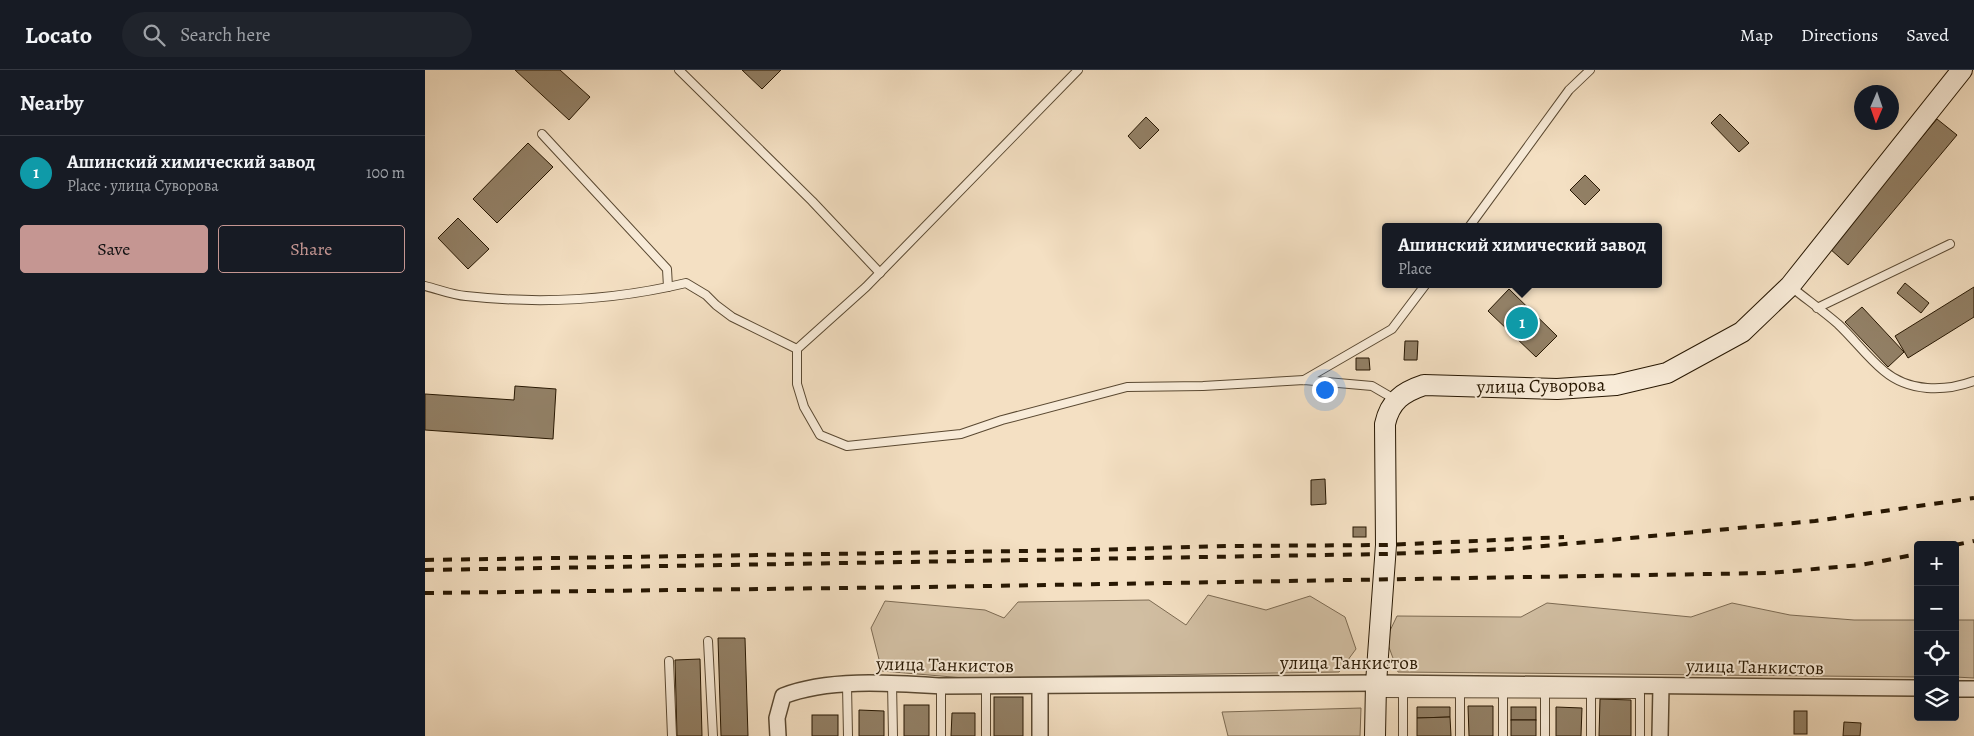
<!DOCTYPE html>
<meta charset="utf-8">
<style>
:root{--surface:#171b24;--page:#20242c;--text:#f1f3f6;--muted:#9ea1a6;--line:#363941;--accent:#c59692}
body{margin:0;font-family:Alegreya,serif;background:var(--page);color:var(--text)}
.controls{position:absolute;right:15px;bottom:15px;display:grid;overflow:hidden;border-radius:5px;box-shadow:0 5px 20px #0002}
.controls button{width:45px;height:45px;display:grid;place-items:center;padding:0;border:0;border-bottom:1px solid var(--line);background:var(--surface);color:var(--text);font:25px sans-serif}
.compass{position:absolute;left:1429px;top:15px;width:45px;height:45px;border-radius:50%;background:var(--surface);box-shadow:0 5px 20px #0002;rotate:182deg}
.you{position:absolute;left:899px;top:319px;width:18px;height:18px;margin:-12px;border:4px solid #fff;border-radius:50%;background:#1a73e8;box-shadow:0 0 0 8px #1a73e833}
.badge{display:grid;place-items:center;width:32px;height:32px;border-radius:50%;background:var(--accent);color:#fff;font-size:16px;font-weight:700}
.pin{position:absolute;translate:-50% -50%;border:2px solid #fff;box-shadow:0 1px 5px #0006}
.popup{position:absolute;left:957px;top:153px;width:280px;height:65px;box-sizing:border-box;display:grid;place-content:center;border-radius:5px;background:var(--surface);filter:drop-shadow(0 1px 4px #0005);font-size:16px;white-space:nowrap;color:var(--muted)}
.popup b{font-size:19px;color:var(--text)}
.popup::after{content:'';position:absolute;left:50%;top:100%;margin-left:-10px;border:10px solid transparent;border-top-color:var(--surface)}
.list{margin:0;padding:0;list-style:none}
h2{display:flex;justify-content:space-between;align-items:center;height:65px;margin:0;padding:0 20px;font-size:21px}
h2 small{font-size:16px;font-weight:400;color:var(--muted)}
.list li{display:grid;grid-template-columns:32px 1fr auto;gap:15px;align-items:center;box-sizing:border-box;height:75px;padding:0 20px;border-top:1px solid var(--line)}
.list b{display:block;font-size:19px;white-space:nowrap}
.list p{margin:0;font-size:16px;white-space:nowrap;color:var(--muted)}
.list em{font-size:16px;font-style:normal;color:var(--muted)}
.actions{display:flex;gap:10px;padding:15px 20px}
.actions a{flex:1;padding:11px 0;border:1px solid var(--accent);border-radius:5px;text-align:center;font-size:18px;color:var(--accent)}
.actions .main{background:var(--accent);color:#111}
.icon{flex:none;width:28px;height:28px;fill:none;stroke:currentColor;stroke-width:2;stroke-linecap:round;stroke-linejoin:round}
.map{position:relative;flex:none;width:1549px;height:666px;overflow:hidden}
header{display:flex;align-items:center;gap:30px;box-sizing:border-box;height:70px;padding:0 25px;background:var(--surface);border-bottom:1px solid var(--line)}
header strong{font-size:24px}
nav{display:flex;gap:28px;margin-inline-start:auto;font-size:18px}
.search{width:350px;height:45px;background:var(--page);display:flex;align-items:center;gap:12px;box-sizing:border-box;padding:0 18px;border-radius:28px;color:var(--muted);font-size:19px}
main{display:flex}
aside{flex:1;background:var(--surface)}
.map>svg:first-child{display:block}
</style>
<header>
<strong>Locato</strong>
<div class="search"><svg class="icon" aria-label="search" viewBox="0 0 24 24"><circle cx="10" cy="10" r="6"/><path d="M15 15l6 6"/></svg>Search here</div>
<nav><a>Map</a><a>Directions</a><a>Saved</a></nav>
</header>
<main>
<aside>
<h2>Nearby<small></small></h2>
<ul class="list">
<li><span class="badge" style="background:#0f9aa8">1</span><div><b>Ашинский химический завод</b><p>Place · улица Суворова</p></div><em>100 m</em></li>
</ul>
<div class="actions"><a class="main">Save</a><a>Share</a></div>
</aside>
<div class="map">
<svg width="1549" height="666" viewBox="0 0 1549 666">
<rect width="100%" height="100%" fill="#f4e0c3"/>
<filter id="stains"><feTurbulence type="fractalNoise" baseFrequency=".004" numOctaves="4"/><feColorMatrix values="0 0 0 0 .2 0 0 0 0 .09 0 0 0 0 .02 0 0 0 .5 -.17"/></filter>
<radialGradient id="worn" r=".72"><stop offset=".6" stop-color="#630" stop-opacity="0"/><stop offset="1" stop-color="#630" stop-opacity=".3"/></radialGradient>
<!-- green -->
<g fill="#d1bea2" stroke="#7c6a52">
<polygon points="783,525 841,540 885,526 920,547 931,579 914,602 539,608 457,601 446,558 460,531 560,540 579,548 593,532 724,530 761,555"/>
<polygon points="1122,533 1266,547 1307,533 1365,545 1429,550 1493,550 1493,607 973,602 961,569 972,546 1096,547"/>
<polygon points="1530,550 1549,550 1549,608 1530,607"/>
<polygon points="936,638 935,666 803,666 797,642"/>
</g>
<!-- building -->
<g fill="#928066" stroke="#271702">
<polygon points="90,0 135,0 165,27 144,50"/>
<polygon points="317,0 356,0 337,19"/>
<polygon points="1295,44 1324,73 1314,82 1286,53"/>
<polygon points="721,47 734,60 715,79 703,66"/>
<polygon points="1512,49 1532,65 1423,195 1404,178"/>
<polygon points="103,73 128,97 72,153 48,129"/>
<polygon points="1160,105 1175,120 1160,135 1145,120"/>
<polygon points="33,148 64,179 43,199 13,168"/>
<polygon points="1480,213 1504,233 1496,243 1472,223"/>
<polygon points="1549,217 1549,247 1483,288 1470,266"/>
<polygon points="1084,219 1132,266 1111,287 1063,241"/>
<polygon points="1437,237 1479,282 1463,297 1420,252"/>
<polygon points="980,271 993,271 992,290 979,290"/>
<polygon points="931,288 944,288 945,300 931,300"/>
<polygon points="90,316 131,319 128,369 0,360 0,324 89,330"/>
<polygon points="900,409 901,434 886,435 886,410"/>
<rect x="928" y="457" width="13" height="10"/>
<polygon points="293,568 320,568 323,666 296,666"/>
<polygon points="275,589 277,666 252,666 250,590"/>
<rect x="569" y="627" width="29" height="39"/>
<polygon points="1175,629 1206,630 1206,666 1174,666"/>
<rect x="479" y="635" width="25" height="31"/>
<polygon points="1043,636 1068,636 1068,666 1044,666"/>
<polygon points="992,637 1025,637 1025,647 992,648"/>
<rect x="1086" y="637" width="25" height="13"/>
<polygon points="1131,637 1157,638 1156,666 1131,666"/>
<polygon points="434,640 459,641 459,666 434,666"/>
<rect x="1369" y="641" width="13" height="23"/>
<polygon points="527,643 550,643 550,666 526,666"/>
<rect x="387" y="645" width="26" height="21"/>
<polygon points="1025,647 1026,666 992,666 992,648"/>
<rect x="1086" y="650" width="25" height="16"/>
<polygon points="1419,652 1436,653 1435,666 1418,666"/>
</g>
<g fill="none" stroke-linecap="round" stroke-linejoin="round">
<defs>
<g id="lane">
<polyline points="254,0 387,131 455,203"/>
<polyline points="653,0 441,217 372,279 372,314 379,337 395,365 422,376 536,364 577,350 702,317 778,316 879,310 947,316 971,330"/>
<polyline points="117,64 242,199 243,217"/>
<polyline points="1044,157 1144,20 1165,0"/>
<path d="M0 216C13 219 27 225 41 226 113 234 190 230 261 213L281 225 291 235 307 247 372 279"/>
<path d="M1365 216C1381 229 1398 241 1413 254 1429 269 1442 287 1459 301 1484 322 1519 322 1549 311"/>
<polyline points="1392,238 1525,174"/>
<polyline points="879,310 967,259 1001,214"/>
<polyline points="283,571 288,666"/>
<polyline points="244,591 247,666"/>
<polyline points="467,613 468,666"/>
<polyline points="422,615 423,666"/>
<polyline points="561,616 561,666"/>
<polyline points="952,623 1215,624 1215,666"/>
<polyline points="516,666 516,616"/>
<polyline points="978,666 978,623"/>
<polyline points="1035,666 1035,623"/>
<polyline points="1078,666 1078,623"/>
<polyline points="1120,666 1120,624"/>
<polyline points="1166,666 1166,623"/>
</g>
<g id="street">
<polyline points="1530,619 1549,619"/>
<path d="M353 666 352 648 358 626C403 608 468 613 516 616L951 613 1493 618"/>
<polyline points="615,666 615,616"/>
<polyline points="1235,666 1236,616"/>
</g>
<path id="secondary" d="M950 666 951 613 961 475 960 354C965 331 978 322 999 315L1132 319 1191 315 1242 303 1317 262 1365 216 1537 0"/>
</defs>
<!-- lane casing -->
<use href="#lane" stroke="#5a4932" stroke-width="10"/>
<!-- street casing -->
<use href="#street" stroke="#5a4932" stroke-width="18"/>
<!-- secondary casing -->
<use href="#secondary" stroke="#271702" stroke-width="22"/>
<!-- lane -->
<use href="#lane" stroke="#f8ebd8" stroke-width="8"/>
<!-- street -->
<use href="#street" stroke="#f8ebd8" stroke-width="15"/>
<!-- secondary -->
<use href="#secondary" stroke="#f8ebd8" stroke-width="20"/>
<!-- rail -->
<g stroke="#271702" stroke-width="4" stroke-dasharray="9 9" stroke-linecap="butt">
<polyline points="1530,475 1549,471"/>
<polyline points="0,490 666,480 801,476 961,475 1139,467"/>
<polyline points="0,500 961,484 1086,479 1390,451 1549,428"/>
<polyline points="0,523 502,517 1344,503 1436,495 1493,484"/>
</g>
</g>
<g text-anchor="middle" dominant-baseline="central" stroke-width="4" stroke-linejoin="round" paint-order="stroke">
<!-- street labels -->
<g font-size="19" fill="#271702" stroke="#f8ebd8">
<text transform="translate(1116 316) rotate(-1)">улица Суворова</text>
<text x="924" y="593">улица Танкистов</text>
<text transform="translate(520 595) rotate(1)">улица Танкистов</text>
<text transform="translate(1330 597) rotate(1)">улица Танкистов</text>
</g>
</g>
<rect width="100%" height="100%" filter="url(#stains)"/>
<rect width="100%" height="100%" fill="url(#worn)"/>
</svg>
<div class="controls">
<button>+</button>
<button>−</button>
<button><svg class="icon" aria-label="locate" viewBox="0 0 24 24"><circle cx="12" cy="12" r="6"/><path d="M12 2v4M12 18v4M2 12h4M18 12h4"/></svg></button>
<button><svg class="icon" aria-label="layers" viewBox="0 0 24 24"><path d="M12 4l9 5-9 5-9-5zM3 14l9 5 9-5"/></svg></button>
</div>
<svg class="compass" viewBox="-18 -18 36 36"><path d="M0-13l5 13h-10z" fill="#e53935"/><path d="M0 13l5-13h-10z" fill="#9ea1a6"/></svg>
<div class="you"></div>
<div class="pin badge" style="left:1097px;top:253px;background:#0f9aa8">1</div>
<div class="popup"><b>Ашинский химический завод</b>Place</div>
</div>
</main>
